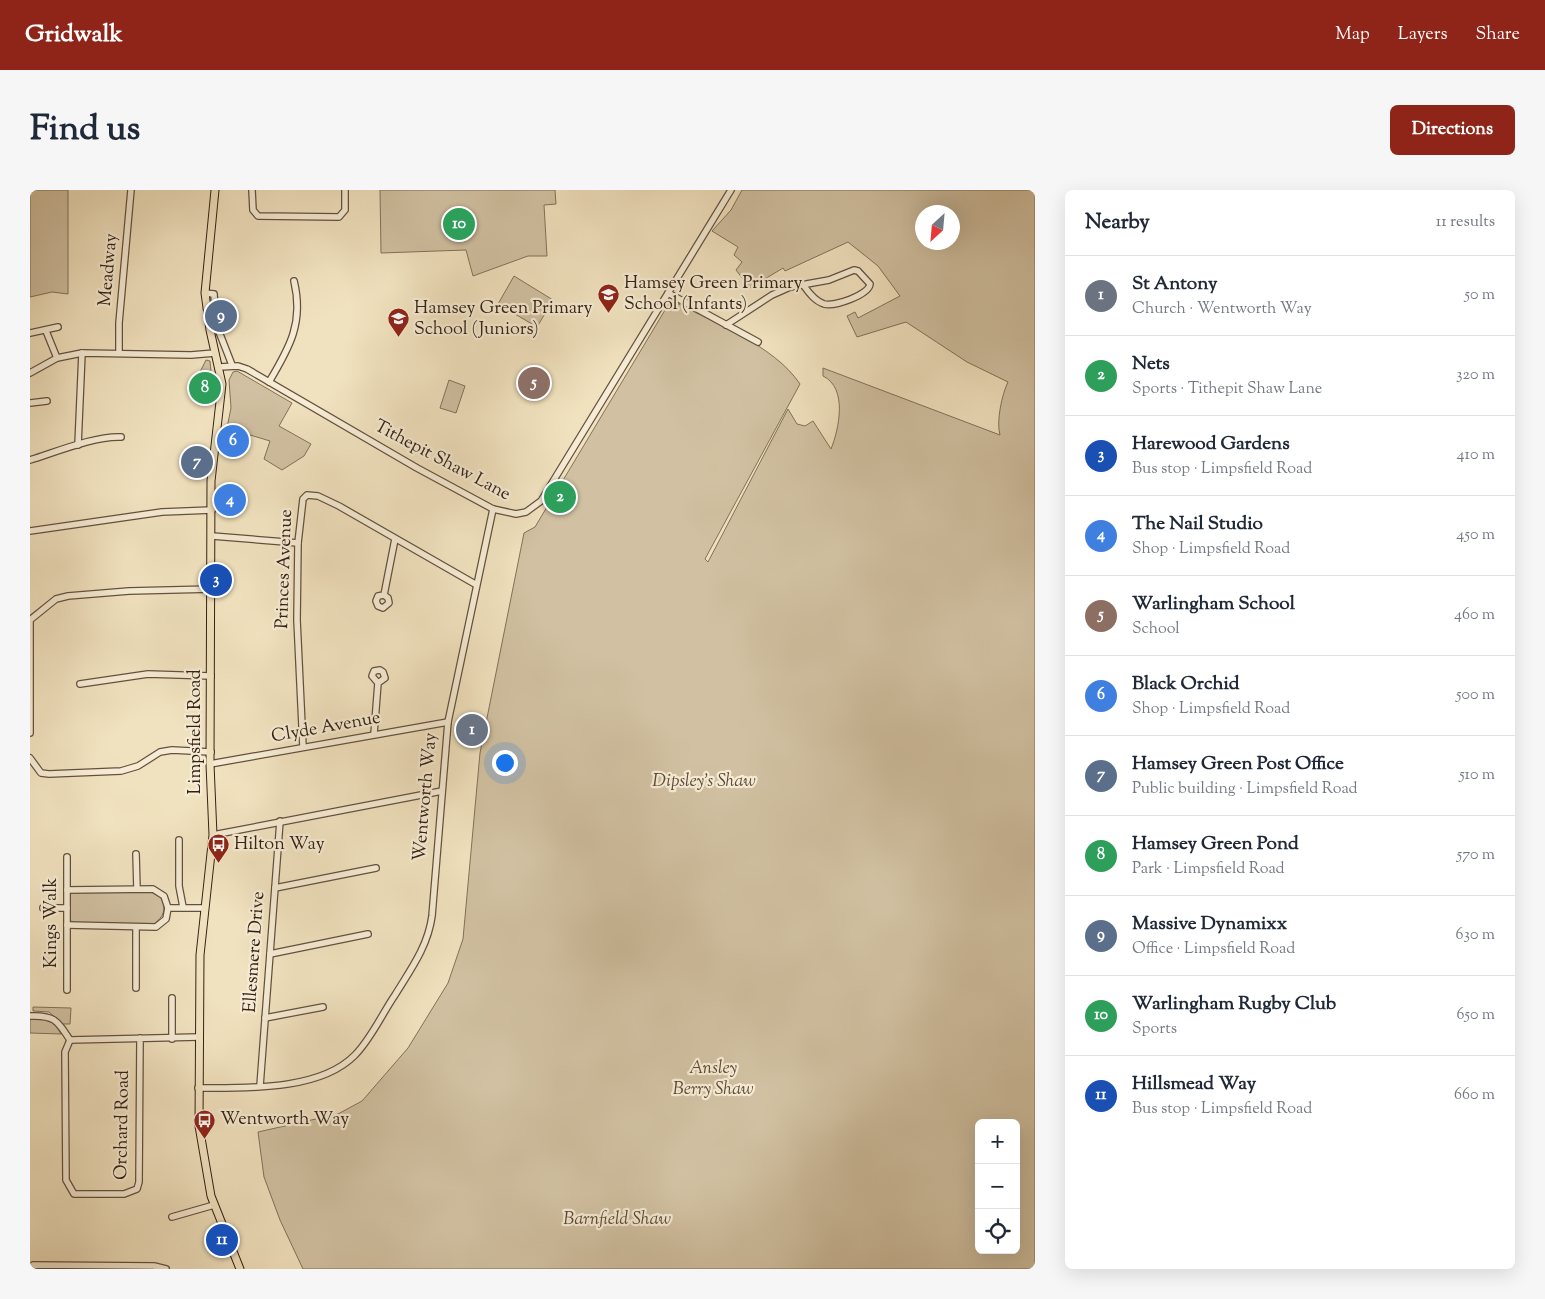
<!DOCTYPE html>
<meta charset="utf-8">
<style>
:root{--surface:#fff;--page:#f6f6f7;--text:#1f2937;--muted:#747a83;--line:#e0e1e3;--accent:#8f2418}
body{margin:0;font-family:"Sorts Mill Goudy",serif;background:var(--page);color:var(--text)}
.controls{position:absolute;right:15px;bottom:15px;display:grid;overflow:hidden;border-radius:8px;box-shadow:0 5px 20px #0002}
.controls button{width:45px;height:45px;display:grid;place-items:center;padding:0;border:0;border-bottom:1px solid var(--line);background:var(--surface);color:var(--text);font:25px sans-serif}
.compass{position:absolute;left:885px;top:15px;width:45px;height:45px;border-radius:50%;background:var(--surface);box-shadow:0 5px 20px #0002;rotate:206deg}
.you{position:absolute;left:474px;top:572px;width:18px;height:18px;margin:-12px;border:4px solid #fff;border-radius:50%;background:#1a73e8;box-shadow:0 0 0 8px #1a73e833}
.badge{display:grid;place-items:center;width:32px;height:32px;border-radius:50%;background:var(--accent);color:#fff;font-size:16px;font-weight:700}
.pin{position:absolute;translate:-50% -50%;border:2px solid #fff;box-shadow:0 1px 5px #0006}
.list{margin:0;padding:0;list-style:none}
h2{display:flex;justify-content:space-between;align-items:center;height:65px;margin:0;padding:0 20px;font-size:21px}
h2 small{font-size:16px;font-weight:400;color:var(--muted)}
.list li{display:grid;grid-template-columns:32px 1fr auto;gap:15px;align-items:center;box-sizing:border-box;height:80px;padding:0 20px;border-top:1px solid var(--line)}
.list b{display:block;font-size:19px;white-space:nowrap}
.list p{margin:0;font-size:16px;white-space:nowrap;color:var(--muted)}
.list em{font-size:16px;font-style:normal;color:var(--muted)}
.icon{flex:none;width:28px;height:28px;fill:none;stroke:currentColor;stroke-width:2;stroke-linecap:round;stroke-linejoin:round}
.map{position:relative;flex:none;width:1005px;height:1079px;overflow:hidden;border-radius:8px}
header{display:flex;align-items:center;gap:30px;box-sizing:border-box;height:70px;padding:0 25px;background:var(--accent);color:#fff}
header strong{font-size:24px}
nav{display:flex;gap:28px;margin-inline-start:auto;font-size:18px}
.intro{display:flex;align-items:center;justify-content:space-between;box-sizing:border-box;height:120px;padding:0 30px}
h1{margin:0;font-size:35px}
.button{padding:12px 22px;border-radius:8px;background:var(--accent);color:#fff;font-size:18px;font-weight:700}
main{display:flex;gap:30px;padding:0 30px}
aside{flex:1;background:var(--surface);border-radius:8px;box-shadow:0 5px 20px #0002}
.map>svg:first-child{display:block}
</style>
<header>
<strong>Gridwalk</strong>
<nav><a>Map</a><a>Layers</a><a>Share</a></nav>
</header>
<div class="intro"><h1>Find us</h1><a class="button">Directions</a></div>
<main>
<div class="map">
<svg width="1005" height="1079" viewBox="0 0 1005 1079">
<rect width="100%" height="100%" fill="#f1e2bf"/>
<filter id="stains"><feTurbulence type="fractalNoise" baseFrequency=".004" numOctaves="4"/><feColorMatrix values="0 0 0 0 .2 0 0 0 0 .09 0 0 0 0 .02 0 0 0 .5 -.17"/></filter>
<radialGradient id="worn" r=".72"><stop offset=".6" stop-color="#630" stop-opacity="0"/><stop offset="1" stop-color="#630" stop-opacity=".3"/></radialGradient>
<!-- green -->
<g fill="#d1c1a2" stroke="#82715a" fill-rule="evenodd">
<polygon points="0,0 38,0 38,104 22,102 0,107"/>
<polygon points="350,0 525,0 526,14 514,15 517,66 498,66 443,86 436,60 351,63"/>
<path d="M712 0H1005V1079H273L250 1030 234 987 228 942 308 924 332 911 378 858 418 793 433 749 450 563 494 343 505 337 641 110C682 132 744 155 770 194L675 369 678 372 758 219 767 234 775 236 783 231 801 259C809 239 818 198 793 186V178L970 245C966 232 972 204 978 192L937 172 876 132 827 147 817 126 825 122 828 128 870 106 848 76 818 52 755 81 753 78 720 98 706 80 712 72 704 65 708 57 682 41 701 20ZM892 22H922V52H892ZM949 933H986V1060H949Z"/>
<polygon points="484,86 523,110 507,137 468,114"/>
<polygon points="176,170 180,171 184,213 163,210 168,186"/>
<polygon points="207,181 262,213 249,236 281,254 274,266 252,280 234,269 240,251 197,238 201,218 199,190 203,182"/>
<polygon points="419,190 435,196 426,223 410,218"/>
<path d="M41 702H121L132 708C136 720 134 726 124 734L45 733 39 730V706Z"/>
<polygon points="3,817 41,818 40,834 33,834 19,822 3,821"/>
<polygon points="17,828 26,835 31,844 0,843 0,829"/>
</g>
<g fill="none" stroke-linecap="round" stroke-linejoin="round">
<defs>
<g id="minor">
<polyline points="222,0 223,20 228,26 309,27 315,20 315,0"/>
<polyline points="175,103 184,104 186,134 202,175"/>
<polyline points="638,103 728,152"/>
<path d="M696 135 742 105 760 97 799 90 824 80 828 81 840 94C839 105 804 117 794 114 785 111 779 103 774 96"/>
<polyline points="16,141 27,168"/>
<polyline points="0,143 28,137"/>
<polyline points="89,163 89,133 101,0"/>
<polyline points="189,177 208,176 217,179 387,278 463,319 486,324 496,322 511,311 701,0"/>
<polyline points="0,183 27,168 52,163 161,165 185,163"/>
<path d="M239 192C260 157 274 132 264 91"/>
<polyline points="0,213 17,211"/>
<polyline points="48,255 52,163"/>
<path d="M0 270C26 262 64 246 91 247"/>
<polyline points="0,341 132,322 182,320"/>
<polyline points="182,346 268,353"/>
<polyline points="354,405 358,408 359,413 353,418 348,416 346,411 348,406 354,405 365,349"/>
<polyline points="50,494 118,484 181,486"/>
<polyline points="0,543 0,430 26,409 38,406 99,401 182,399"/>
<polyline points="344,544 348,493 355,488 353,482 350,480 344,481 342,486 348,493"/>
<polyline points="273,557 267,430 268,353 273,309 277,305 288,306 309,316 445,394"/>
<polyline points="0,568 11,583 19,584 91,581 108,576 130,562 142,560 181,562"/>
<polyline points="180,574 418,532"/>
<polyline points="183,645 412,601"/>
<polyline points="149,650 149,696 153,717"/>
<polyline points="106,664 107,699"/>
<polyline points="245,698 346,678"/>
<polyline points="37,700 123,699 134,706 138,718"/>
<polyline points="13,718 37,718"/>
<polyline points="37,735 126,737 136,729 138,718 175,718"/>
<polyline points="106,738 106,798"/>
<polyline points="240,764 338,744"/>
<polyline points="37,800 37,667"/>
<polyline points="142,808 142,849"/>
<path d="M0 826C24 825 27 830 40 850"/>
<polyline points="235,828 293,817"/>
<polyline points="110,848 109,992 107,999 94,1004 44,1004 36,990 35,862 40,850 169,847"/>
<polyline points="230,896 250,631"/>
<path d="M168 898C216 898 290 901 325 865 341 849 352 824 365 805 381 779 398 756 402 726L418 532 463 319"/>
<polyline points="142,1027 184,1015"/>
<polyline points="0,1077 3,1075 124,1076 136,1079"/>
</g>
<polyline id="major" points="185,0 175,103 180,140 192,194 181,291 180,574 183,645 170,765 169,936 181,1006 210,1079"/>
</defs>
<!-- minor casing -->
<use href="#minor" stroke="#63513e" stroke-width="8"/>
<!-- major casing -->
<use href="#major" stroke="#342113" stroke-width="9"/>
<!-- minor -->
<use href="#minor" stroke="#f6ecd5" stroke-width="5.5"/>
<!-- major -->
<use href="#major" stroke="#f1e2bf" stroke-width="7"/>
</g>
<!-- icons -->
<defs>
<symbol id="school-pin" viewBox="-11 -11 22 30"><path d="M0 17L-7.5 6A9.5 9.5 0 1 1 7.5 6Z" fill="#8f2418" stroke="#f6ecd5"/><path d="M0-5L7-2L0 1L-7-2ZM-4 1L0 2.5L4 1V4Q0 6-4 4Z" fill="#fff"/></symbol>
<symbol id="bus-pin" viewBox="-11 -11 22 30"><path d="M0 17L-7.5 6A9.5 9.5 0 1 1 7.5 6Z" fill="#8f2418" stroke="#f6ecd5"/><path d="M-5-6H5V4H4V6H2V4H-2V6H-4V4H-5ZM-3.5-4V0h7V-4ZM-3.5 1.2v1.5H-2V1.2ZM2 1.2v1.5H3.5V1.2Z" fill="#fff"/></symbol>
</defs>
<g fill-rule="evenodd">
<use href="#school-pin" x="566" y="92" width="25" height="34"/>
<use href="#school-pin" x="356" y="116" width="25" height="34"/>
<use href="#bus-pin" x="176" y="642" width="25" height="34"/>
<use href="#bus-pin" x="162" y="918" width="25" height="34"/>
</g>
<g text-anchor="middle" dominant-baseline="central" stroke-width="4.5" stroke-linejoin="round" paint-order="stroke">
<!-- street labels -->
<g font-size="18" fill="#342113" stroke="#f6ecd5">
<text transform="translate(79 80) rotate(-85)">Meadway</text>
<text transform="translate(412 271) rotate(28)">Tithepit Shaw Lane</text>
<text transform="translate(255 379) rotate(-88)">Princes Avenue</text>
<text transform="translate(296 538) rotate(-10)">Clyde Avenue</text>
<text transform="translate(166 542) rotate(-90)">Limpsfield Road</text>
<text transform="translate(396 607) rotate(-85)">Wentworth Way</text>
<text transform="translate(22 733) rotate(-90)">Kings Walk</text>
<text transform="translate(225 762) rotate(-86)">Ellesmere Drive</text>
<text transform="translate(93 935) rotate(-89)">Orchard Road</text>
</g>
<!-- poi labels -->
<g font-size="18" fill="#342113" stroke="#f6ecd5" text-anchor="start">
<text x="594" y="94">Hamsey Green Primary<tspan x="594" dy="21">School (Infants)</tspan></text>
<text x="384" y="119">Hamsey Green Primary<tspan x="384" dy="21">School (Juniors)</tspan></text>
<text x="204" y="655">Hilton Way</text>
<text x="190" y="930">Wentworth Way</text>
</g>
<!-- park labels -->
<g font-size="18" font-style="italic" fill="#5b4937" stroke="#f6ecd5">
<text x="674" y="592">Dipsley's Shaw</text>
<text x="683" y="879">Ansley<tspan x="683" dy="21">Berry Shaw</tspan></text>
<text x="587" y="1030">Barnfield Shaw</text>
</g>
</g>
<rect width="100%" height="100%" filter="url(#stains)"/>
<rect width="100%" height="100%" fill="url(#worn)"/>
</svg>
<div class="controls">
<button>+</button>
<button>−</button>
<button><svg class="icon" aria-label="locate" viewBox="0 0 24 24"><circle cx="12" cy="12" r="6"/><path d="M12 2v4M12 18v4M2 12h4M18 12h4"/></svg></button>
</div>
<svg class="compass" viewBox="-18 -18 36 36"><path d="M0-13l5 13h-10z" fill="#e53935"/><path d="M0 13l5-13h-10z" fill="#747a83"/></svg>
<div class="you"></div>
<div class="pin badge" style="left:442px;top:540px;background:#6b7280">1</div>
<div class="pin badge" style="left:530px;top:307px;background:#2e9e5b">2</div>
<div class="pin badge" style="left:186px;top:390px;background:#1a4fb4">3</div>
<div class="pin badge" style="left:200px;top:310px;background:#3f7fe0">4</div>
<div class="pin badge" style="left:504px;top:193px;background:#8d6e63">5</div>
<div class="pin badge" style="left:203px;top:251px;background:#3f7fe0">6</div>
<div class="pin badge" style="left:167px;top:272px;background:#5c6f8a">7</div>
<div class="pin badge" style="left:175px;top:198px;background:#2e9e5b">8</div>
<div class="pin badge" style="left:191px;top:126px;background:#5c6f8a">9</div>
<div class="pin badge" style="left:429px;top:34px;background:#2e9e5b">10</div>
<div class="pin badge" style="left:192px;top:1050px;background:#1a4fb4">11</div>
</div>
<aside>
<h2>Nearby<small>11 results</small></h2>
<ul class="list">
<li><span class="badge" style="background:#6b7280">1</span><div><b>St Antony</b><p>Church · Wentworth Way</p></div><em>50 m</em></li>
<li><span class="badge" style="background:#2e9e5b">2</span><div><b>Nets</b><p>Sports · Tithepit Shaw Lane</p></div><em>320 m</em></li>
<li><span class="badge" style="background:#1a4fb4">3</span><div><b>Harewood Gardens</b><p>Bus stop · Limpsfield Road</p></div><em>410 m</em></li>
<li><span class="badge" style="background:#3f7fe0">4</span><div><b>The Nail Studio</b><p>Shop · Limpsfield Road</p></div><em>450 m</em></li>
<li><span class="badge" style="background:#8d6e63">5</span><div><b>Warlingham School</b><p>School</p></div><em>460 m</em></li>
<li><span class="badge" style="background:#3f7fe0">6</span><div><b>Black Orchid</b><p>Shop · Limpsfield Road</p></div><em>500 m</em></li>
<li><span class="badge" style="background:#5c6f8a">7</span><div><b>Hamsey Green Post Office</b><p>Public building · Limpsfield Road</p></div><em>510 m</em></li>
<li><span class="badge" style="background:#2e9e5b">8</span><div><b>Hamsey Green Pond</b><p>Park · Limpsfield Road</p></div><em>570 m</em></li>
<li><span class="badge" style="background:#5c6f8a">9</span><div><b>Massive Dynamixx</b><p>Office · Limpsfield Road</p></div><em>630 m</em></li>
<li><span class="badge" style="background:#2e9e5b">10</span><div><b>Warlingham Rugby Club</b><p>Sports</p></div><em>650 m</em></li>
<li><span class="badge" style="background:#1a4fb4">11</span><div><b>Hillsmead Way</b><p>Bus stop · Limpsfield Road</p></div><em>660 m</em></li>
</ul>
</aside>
</main>
